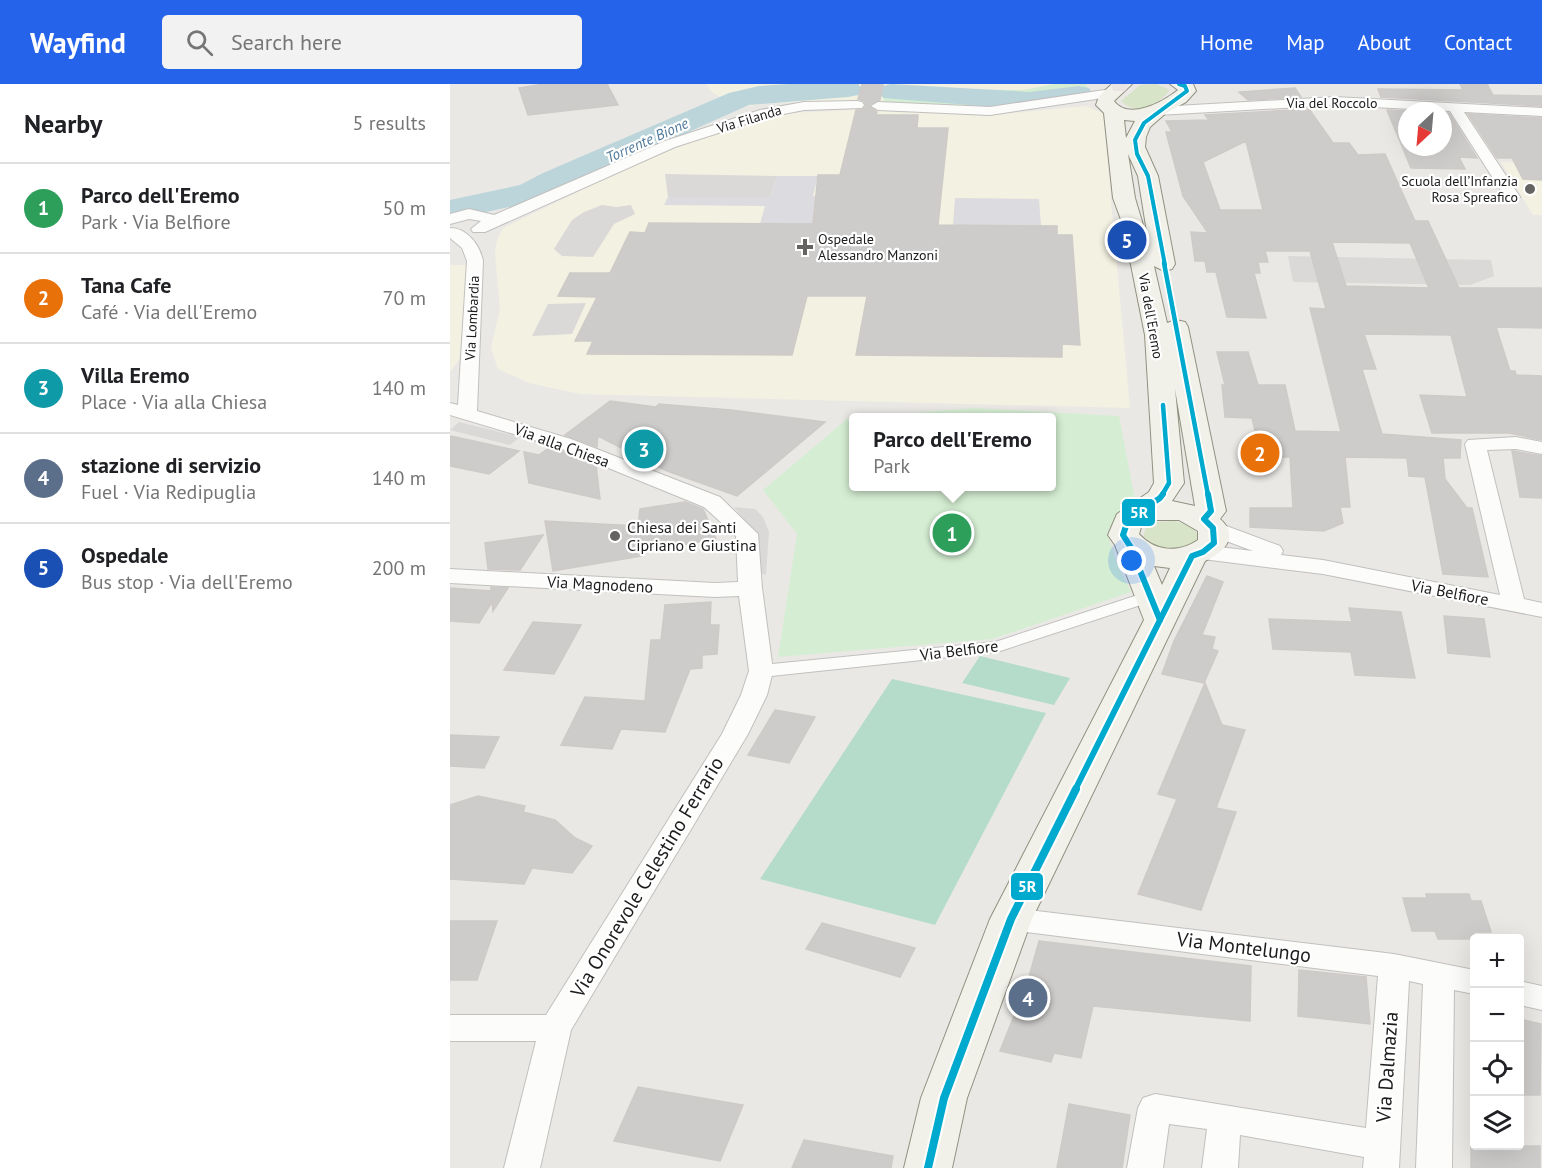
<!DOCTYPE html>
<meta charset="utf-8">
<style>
:root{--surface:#fff;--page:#f2f2f2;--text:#202124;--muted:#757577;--line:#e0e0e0;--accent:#2563eb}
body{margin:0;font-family:"PT Sans",sans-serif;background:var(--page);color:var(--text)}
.controls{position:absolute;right:18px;bottom:18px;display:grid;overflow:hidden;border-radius:6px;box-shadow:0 6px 24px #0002}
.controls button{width:54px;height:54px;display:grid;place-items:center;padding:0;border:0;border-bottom:2px solid var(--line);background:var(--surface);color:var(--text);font:30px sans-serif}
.compass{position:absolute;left:948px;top:18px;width:54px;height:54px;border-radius:50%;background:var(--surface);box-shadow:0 6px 24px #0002;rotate:206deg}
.you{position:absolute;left:682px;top:477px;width:21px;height:21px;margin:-15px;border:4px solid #fff;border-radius:50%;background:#1a73e8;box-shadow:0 0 0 9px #1a73e833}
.badge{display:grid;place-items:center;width:39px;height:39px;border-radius:50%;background:var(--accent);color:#fff;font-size:20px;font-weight:700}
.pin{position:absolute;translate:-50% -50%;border:3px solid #fff;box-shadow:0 2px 6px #0006}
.popup{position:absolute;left:399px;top:329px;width:207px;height:78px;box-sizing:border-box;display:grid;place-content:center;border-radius:6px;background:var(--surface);filter:drop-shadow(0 2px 4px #0005);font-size:20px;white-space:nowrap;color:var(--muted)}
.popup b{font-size:22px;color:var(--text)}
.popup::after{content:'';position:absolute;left:50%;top:100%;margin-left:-12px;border:12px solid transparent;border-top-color:var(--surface)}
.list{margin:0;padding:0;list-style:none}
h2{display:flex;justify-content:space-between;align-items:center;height:78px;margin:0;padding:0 24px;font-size:26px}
h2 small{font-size:20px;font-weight:400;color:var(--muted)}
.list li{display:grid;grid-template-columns:39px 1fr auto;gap:18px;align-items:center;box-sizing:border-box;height:90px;padding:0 24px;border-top:2px solid var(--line)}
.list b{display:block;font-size:22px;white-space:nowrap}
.list p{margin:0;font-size:20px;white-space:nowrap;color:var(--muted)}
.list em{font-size:20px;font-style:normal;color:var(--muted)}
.icon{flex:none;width:33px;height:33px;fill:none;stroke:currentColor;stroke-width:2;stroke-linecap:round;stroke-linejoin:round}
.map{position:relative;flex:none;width:1092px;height:1084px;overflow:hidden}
header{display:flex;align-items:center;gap:36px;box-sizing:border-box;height:84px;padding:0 30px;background:var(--accent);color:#fff}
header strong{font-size:28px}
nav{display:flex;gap:33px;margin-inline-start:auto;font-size:21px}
.search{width:420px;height:54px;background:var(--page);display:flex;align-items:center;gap:15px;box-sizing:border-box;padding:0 21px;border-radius:6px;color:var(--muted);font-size:22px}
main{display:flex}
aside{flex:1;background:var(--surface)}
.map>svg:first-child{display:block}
</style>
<header>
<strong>Wayfind</strong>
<div class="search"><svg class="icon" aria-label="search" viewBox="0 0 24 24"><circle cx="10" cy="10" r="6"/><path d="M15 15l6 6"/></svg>Search here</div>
<nav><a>Home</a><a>Map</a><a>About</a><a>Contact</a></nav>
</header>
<main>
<aside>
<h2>Nearby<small>5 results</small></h2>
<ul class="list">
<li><span class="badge" style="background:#2e9e5b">1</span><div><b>Parco dell'Eremo</b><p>Park · Via Belfiore</p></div><em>50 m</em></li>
<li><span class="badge" style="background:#e8710a">2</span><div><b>Tana Cafe</b><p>Café · Via dell'Eremo</p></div><em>70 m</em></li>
<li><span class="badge" style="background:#0f9aa8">3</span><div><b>Villa Eremo</b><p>Place · Via alla Chiesa</p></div><em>140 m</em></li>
<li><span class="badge" style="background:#5c6f8a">4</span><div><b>stazione di servizio</b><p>Fuel · Via Redipuglia</p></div><em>140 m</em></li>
<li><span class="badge" style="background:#1a4fb4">5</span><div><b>Ospedale</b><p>Bus stop · Via dell'Eremo</p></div><em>200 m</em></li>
</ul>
</aside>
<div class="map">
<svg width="1092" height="1084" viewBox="0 0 1092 1084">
<rect width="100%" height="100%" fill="#eae8e5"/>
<!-- education -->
<g fill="#f3f1e1">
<polygon points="256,0 608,0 584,6 436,5 432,26 533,32 636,22 653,29 680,324 130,310 79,299 48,285 41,264 50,225 45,170 47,156 53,144 211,68 337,29 402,26 403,17 316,19 289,24 263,9"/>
<polygon points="1051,78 1092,79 1092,131 1083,131"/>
<polygon points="0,181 17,181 13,248 9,276 0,288"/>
</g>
<!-- grass -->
<g fill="#d8e4c7">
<path d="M706 0 720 6C708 21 687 33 671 17L690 1Z"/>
<polygon points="724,437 741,442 749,451 749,456 732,467 704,464 693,455 695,445 707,438"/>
</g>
<!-- park -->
<g fill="#d5eed3">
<polygon points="604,0 636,0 641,12 530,26 433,19 436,5 573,6"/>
<polygon points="524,324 669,332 685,415 668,430 657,448 667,480 681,508 542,555 328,573 347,450 313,406 397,335 403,334 403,402 601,402 601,334 414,333"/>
</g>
<!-- pitch -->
<g fill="#b5dcca">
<polygon points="530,572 620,594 604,621 512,599"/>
<polygon points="442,595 596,629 485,841 310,795"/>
</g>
<!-- parking -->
<g fill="#dad9d8">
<polygon points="215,90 327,92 320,113 218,113"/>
<polygon points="152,121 166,123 181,121 185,130 164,140 143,173 112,172 104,165 122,136 134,128"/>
<polygon points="838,172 1041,176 1044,192 1020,201 843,198"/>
<polygon points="136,219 122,250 82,252 98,220"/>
<polygon points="9,338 70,353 60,361 0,346"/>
<polygon points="284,423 305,425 313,433 319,448 316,491 299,487 302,446"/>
</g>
<!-- plaza -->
<g fill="#dcdbdf">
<polygon points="327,92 368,92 363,112 389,113 400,140 310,140 315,122 214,121 218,113 320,113"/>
<polygon points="505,114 589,115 591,142 503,141"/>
</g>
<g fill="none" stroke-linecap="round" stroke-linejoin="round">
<!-- river -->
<g fill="#bcd5da" fill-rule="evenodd">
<polygon points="338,0 408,0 412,5 408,11 398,13 299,21 115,103 91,116 0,136 0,116 70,101 93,89 279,9 309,2"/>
<polygon points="441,0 579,8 629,2 639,4 643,10 639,16 579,26 433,14 429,8 433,2"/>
</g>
</g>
<!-- building -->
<g fill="#ceccca" stroke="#cdcac7" stroke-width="1.5" fill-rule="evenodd">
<polygon points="94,0 157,0 168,21 78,31 69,4"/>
<polygon points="412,0 433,0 430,16 419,21 427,28 426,31 468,31 467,44 498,44 488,141 607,142 607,151 622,151 630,261 612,260 612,273 406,271 417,212 357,212 342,271 137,270 143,257 125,257 147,213 108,212 120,189 160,189 180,148 195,149 199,139 363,140 368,91 390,91 406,26 412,26 416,22 414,17 408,15"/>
<polygon points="1010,0 1037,0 1043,11 1092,12 1092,22 931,13 928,5 1013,6"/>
<polygon points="845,4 851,13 798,16 789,8"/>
<path d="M859 25 883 59H899L908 71 935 70 965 137H978L1009 204H1092V244L1046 243 1060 287H1065L1066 291 1092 292V356L1059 349H982L970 311 1017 313 1001 251 914 250 926 285H912L932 350 1011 356 1010 374H993L995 395 1017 424H1022L1038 493 993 490 975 393 959 392 957 374 895 373 900 423H890L893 439 874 447 800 443V424H843L840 373H811L802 334 775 333 772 301H775L767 268H798L808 301H835L845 347 891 348 860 224 876 225 860 167H815L818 178H808L810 189H804L816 234 777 233 766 188H757L755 177H745L741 148 758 149 733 112 716 48H722L716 37 759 36 755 31ZM796 57 813 126H770L753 78ZM882 158 960 159 979 204 896 202Z"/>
<polygon points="937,26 957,27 957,63 993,63 993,29 999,29 1027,74 1009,73 1015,85 961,84"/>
<polygon points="1018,30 1092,34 1092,96 1073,95 1062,74 1047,74"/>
<polygon points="160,317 206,323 209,320 281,326 375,338 287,412 217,387 148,352 147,363 115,351"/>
<polygon points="0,352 24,357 69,367 39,390 0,382"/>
<polygon points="100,363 146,381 150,415 79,399 74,368 89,371"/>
<polygon points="1062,367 1092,372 1092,414 1070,413"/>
<polygon points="235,418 253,425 266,455 191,468 192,472 103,487 95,437 188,442 190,425"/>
<polygon points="93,451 70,486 38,485 35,459"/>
<polygon points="757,492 773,498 752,551 765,553 762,565 768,567 754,599 712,590 724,557"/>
<polygon points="41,503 58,504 43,527 42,518 29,539 0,537 0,504 41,507"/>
<polygon points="261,518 260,541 269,541 267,570 252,571 252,584 240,585 215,648 171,645 162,665 111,661 135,613 195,617 201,556 211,556 215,521"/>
<polygon points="899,524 951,528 965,594 905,591 901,568 823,565 819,535 902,538"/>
<polygon points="994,532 1034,535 1040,573 998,569"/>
<polygon points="83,538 131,541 104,590 54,586"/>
<polygon points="755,599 772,641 795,646 766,724 786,728 751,826 688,810 727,715 708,710"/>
<polygon points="325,626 365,633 339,679 298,671"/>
<polygon points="0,651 49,653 34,684 0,682"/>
<polygon points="28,712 75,722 73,728 105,736 125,754 142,762 122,789 82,784 74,800 0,795 0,721"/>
<polygon points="976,810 1019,810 1021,817 1031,817 1041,848 1024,848 1024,855 988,855 985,847 962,847 953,814 977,814"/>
<polygon points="0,837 47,837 27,896 0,896"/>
<polygon points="372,839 465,864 450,893 356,865"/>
<polygon points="589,857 801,882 800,937 643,922 631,974 604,969 601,978 550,967 564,932 568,932"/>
<polygon points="849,886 916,893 920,940 848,932"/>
<polygon points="1070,935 1091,940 1090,1011 1070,1011"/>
<polygon points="188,1003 293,1021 270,1077 164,1057"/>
<polygon points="619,1020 680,1031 672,1084 607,1084"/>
<polygon points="354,1056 443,1072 441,1084 342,1084"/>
<rect x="1021" y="1062" width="69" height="22"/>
</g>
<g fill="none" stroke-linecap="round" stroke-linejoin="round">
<defs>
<polygon id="pedestrian" points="700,507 706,508 709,512 706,516 547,568 311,593 304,591 302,587 304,583 311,581 545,558"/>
<g id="minor">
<polygon points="661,5 666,6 668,9 666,12 540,31 428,26 421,22 428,18 540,23"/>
<polygon points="885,13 1092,24 1092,32 1014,28 1070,113 1067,116 1057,116 1000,27 885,21 708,31 701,27 708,23"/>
<polygon points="407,17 412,18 414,21 412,24 354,26 318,33 225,63 35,148 23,148 21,145 31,137 19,135 0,140 0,130 19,125 44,131 215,57 310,26 354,18"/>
<path d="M0 144C17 144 30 161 33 177L27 327 121 355 270 413 308 450 312 504 323 587 317 611 298 650 121 946 90 1084H54L86 957H0V931H96L272 650 291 611 299 587 289 512 265 513 0 499V485L265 499 288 498 286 452 254 423 107 363 0 331V319L8 321 17 177 12 164 0 154Z"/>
<polygon points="1066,353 1092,358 1092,370 1066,365 1037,366 1074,515 1092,519 1092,533 873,490 753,475 745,473 742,468 745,463 753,461 803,467 755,449 752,444 755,439 763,437 830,462 833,467 831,471 873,476 1050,511 1015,360 1018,356"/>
<polygon points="561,824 944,870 1024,886 1024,910 1004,906 1002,1084 966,1084 973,900 959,897 949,1084 913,1084 914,1073 790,1051 788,1084 752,1084 757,1045 719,1040 713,1084 677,1084 688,1024 693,1014 705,1010 916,1044 928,892 561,846 550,843 546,835 550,827"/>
<polygon points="1070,897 1092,902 1092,926 1070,921"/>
</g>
<path id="secondary" d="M662 0H682L664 17C679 37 713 18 728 6L720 0H743L746 7 736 18 716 29 700 43 696 53 695 63 708 92 725 180 722 185 714 187 704 182 717 239 726 236 735 238 738 243 776 427 770 435C790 452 774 469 755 477L582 835 517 1014 502 1084H454L471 1014 540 835 694 536 665 461 658 451 667 430 699 408 704 399 695 251 673 141 663 114 654 29 646 21 649 12ZM674 36 685 37 676 54ZM678 70 688 92 699 161 685 114ZM725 305 745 422 722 417 734 399ZM698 436H729L748 447V456C729 469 705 468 689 450L692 440ZM704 482 720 484 712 501Z"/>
<polygon id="trunk" points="661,0 679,0 675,7 663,7"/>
</defs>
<!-- pedestrian casing -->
<use href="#pedestrian" stroke="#c1c0bf" stroke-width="2"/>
<!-- minor casing -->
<use href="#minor" stroke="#c1c0bf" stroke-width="2"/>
<!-- secondary casing -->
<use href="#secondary" stroke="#919180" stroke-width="2"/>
<!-- trunk casing -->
<use href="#trunk" stroke="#bba0a9" stroke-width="2"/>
<!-- pedestrian -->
<use href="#pedestrian" fill="#fcfcfb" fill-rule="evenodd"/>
<!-- minor -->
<use href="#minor" fill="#fcfcfb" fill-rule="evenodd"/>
<!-- secondary -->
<use href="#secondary" fill="#f1f1ea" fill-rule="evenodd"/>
<!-- trunk -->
<use href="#trunk" fill="#eae4e2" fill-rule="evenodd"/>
<defs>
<polyline id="bus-1-far3" points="715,181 698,92 687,70 685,56 694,39 737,7 735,2 729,0"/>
<g id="bus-1-far2">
<polyline points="714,179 758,411"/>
<polyline points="712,411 719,399 713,321"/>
</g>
<g id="bus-1-far1">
<polyline points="710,536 680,462 673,451 678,436 710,414 713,410"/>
<polyline points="625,706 742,472 753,468 764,459 763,444 754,435 761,427 758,410"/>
</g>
<polyline id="bus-1" points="478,1084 494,1014 561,835 626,705"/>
</defs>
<!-- bus-1-far3 casing -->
<use href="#bus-1-far3" stroke="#fff" stroke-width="7"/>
<!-- bus-1-far2 casing -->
<use href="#bus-1-far2" stroke="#fff" stroke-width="8"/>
<!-- bus-1-far1 casing -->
<use href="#bus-1-far1" stroke="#fff" stroke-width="10"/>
<!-- bus-1 casing -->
<use href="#bus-1" stroke="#fff" stroke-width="12"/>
<!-- bus-1-far3 -->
<use href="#bus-1-far3" stroke="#00a9ce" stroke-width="4"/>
<!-- bus-1-far2 -->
<use href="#bus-1-far2" stroke="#00a9ce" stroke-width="4.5"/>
<!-- bus-1-far1 -->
<use href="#bus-1-far1" stroke="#00a9ce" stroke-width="6"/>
<!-- bus-1 -->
<use href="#bus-1" stroke="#00a9ce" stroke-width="8"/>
</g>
<!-- markers -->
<g fill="#646362" stroke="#fff" stroke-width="2">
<circle cx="1080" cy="105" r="6"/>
<path d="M352 154h6v6h6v6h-6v6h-6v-6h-6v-6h6z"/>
<circle cx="165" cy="452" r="6"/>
</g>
<g text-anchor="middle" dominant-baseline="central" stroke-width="4.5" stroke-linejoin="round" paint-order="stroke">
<!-- far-street labels -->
<g font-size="14" fill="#1c1c1c" stroke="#fff">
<text x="882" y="19">Via del Roccolo</text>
<text transform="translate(299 35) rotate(-17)">Via Filanda</text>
<text transform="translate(701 232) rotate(80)">Via dell'Eremo</text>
<text transform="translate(22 234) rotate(-87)">Via Lombardia</text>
</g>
<!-- far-poi labels -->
<g font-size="14" fill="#1c1c1c" stroke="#fff" text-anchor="end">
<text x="1068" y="97">Scuola dell’Infanzia<tspan x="1068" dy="16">Rosa Spreafico</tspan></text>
<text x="368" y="155" text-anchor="start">Ospedale<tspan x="368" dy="16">Alessandro Manzoni</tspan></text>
</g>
<!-- far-water labels -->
<g font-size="15" font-style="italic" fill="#517999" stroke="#fff">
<text transform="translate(197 56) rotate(-24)">Torrente Bione</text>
</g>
<!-- street labels -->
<g font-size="16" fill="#1c1c1c" stroke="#fff">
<text transform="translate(112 361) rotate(20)">Via alla Chiesa</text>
<text transform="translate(150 500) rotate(3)">Via Magnodeno</text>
<text transform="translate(1000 508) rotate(11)">Via Belfiore</text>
<text transform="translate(509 566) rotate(-7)">Via Belfiore</text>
</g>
<!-- poi labels -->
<g font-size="16" fill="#1c1c1c" stroke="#fff" text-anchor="start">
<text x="177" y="443">Chiesa dei Santi<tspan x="177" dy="18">Cipriano e Giustina</tspan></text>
</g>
<!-- near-street labels -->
<g font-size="20" fill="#1c1c1c" stroke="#fff">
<text transform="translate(197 793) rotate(-59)">Via Onorevole Celestino Ferrario</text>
<text transform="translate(794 863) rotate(7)">Via Montelungo</text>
<text transform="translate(937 983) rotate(-86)">Via Dalmazia</text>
</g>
</g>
<g stroke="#fff" stroke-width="2">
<rect x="671" y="414" width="35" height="29" rx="6" fill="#00a9ce"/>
<rect x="560" y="788" width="34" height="29" rx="6" fill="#00a9ce"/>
</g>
<g font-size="16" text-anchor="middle" font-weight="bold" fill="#fff">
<text x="689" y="434">5R</text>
<text x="577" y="808">5R</text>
</g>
</svg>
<div class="controls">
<button>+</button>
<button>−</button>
<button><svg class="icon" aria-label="locate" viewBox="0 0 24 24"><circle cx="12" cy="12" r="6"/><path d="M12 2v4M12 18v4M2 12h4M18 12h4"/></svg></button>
<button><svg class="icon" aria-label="layers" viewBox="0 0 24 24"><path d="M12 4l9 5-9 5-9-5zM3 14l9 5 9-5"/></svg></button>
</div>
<svg class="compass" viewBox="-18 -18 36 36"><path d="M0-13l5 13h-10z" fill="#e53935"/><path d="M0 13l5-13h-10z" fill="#757577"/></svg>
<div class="you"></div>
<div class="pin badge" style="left:502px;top:449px;background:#2e9e5b">1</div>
<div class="popup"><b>Parco dell'Eremo</b>Park</div>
<div class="pin badge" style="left:810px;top:369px;background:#e8710a">2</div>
<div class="pin badge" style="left:194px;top:365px;background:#0f9aa8">3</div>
<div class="pin badge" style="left:578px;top:914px;background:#5c6f8a">4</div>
<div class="pin badge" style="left:677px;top:156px;background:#1a4fb4">5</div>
</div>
</main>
